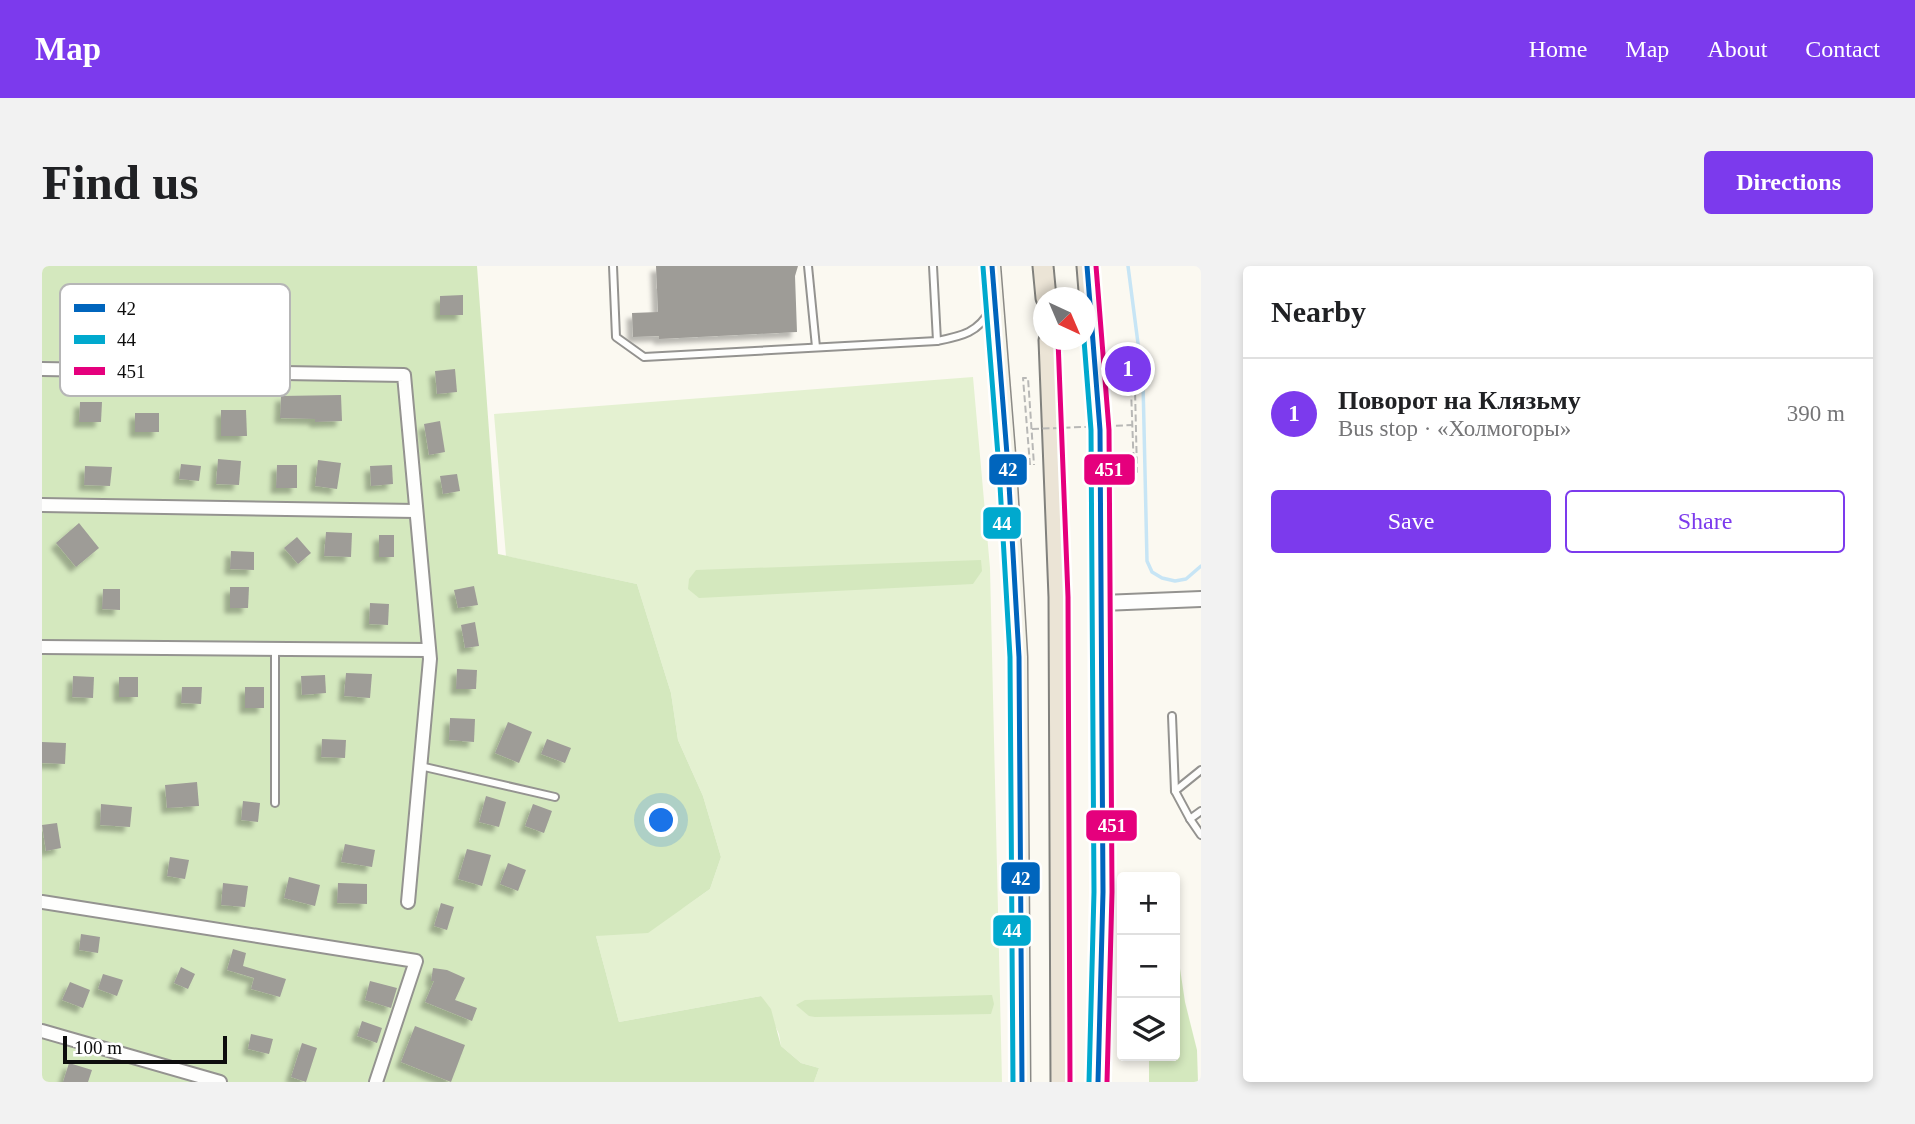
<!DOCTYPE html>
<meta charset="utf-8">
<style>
:root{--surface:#fff;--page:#f2f2f2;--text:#202124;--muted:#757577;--line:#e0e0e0;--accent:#7c3aed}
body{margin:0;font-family:"Times New Roman",serif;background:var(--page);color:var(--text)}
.controls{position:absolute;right:21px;bottom:21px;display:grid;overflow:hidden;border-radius:7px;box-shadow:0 4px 10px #0003}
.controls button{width:63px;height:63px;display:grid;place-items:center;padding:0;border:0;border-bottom:2px solid var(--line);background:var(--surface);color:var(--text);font:35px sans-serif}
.compass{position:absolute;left:991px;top:21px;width:63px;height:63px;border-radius:50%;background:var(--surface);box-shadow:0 4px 10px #0003;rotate:136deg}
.scale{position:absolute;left:21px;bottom:18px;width:164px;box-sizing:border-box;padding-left:7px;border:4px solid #0d0d0d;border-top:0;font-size:19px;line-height:24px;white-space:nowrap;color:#0d0d0d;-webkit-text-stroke:5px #fff;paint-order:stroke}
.you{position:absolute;left:620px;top:555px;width:24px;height:24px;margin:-18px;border:5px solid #fff;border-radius:50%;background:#1a73e8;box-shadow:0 0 0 10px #1a73e833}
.badge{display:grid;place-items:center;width:46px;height:46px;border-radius:50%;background:var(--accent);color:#fff;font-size:23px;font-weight:700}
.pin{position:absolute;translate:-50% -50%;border:4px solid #fff;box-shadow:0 2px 7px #0006}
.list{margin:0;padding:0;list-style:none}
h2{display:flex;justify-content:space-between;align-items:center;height:91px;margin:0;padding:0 28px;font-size:30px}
h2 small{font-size:23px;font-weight:400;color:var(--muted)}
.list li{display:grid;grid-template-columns:46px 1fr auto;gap:21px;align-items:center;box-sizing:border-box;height:112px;padding:0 28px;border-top:2px solid var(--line)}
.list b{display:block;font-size:26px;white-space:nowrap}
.list p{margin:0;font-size:23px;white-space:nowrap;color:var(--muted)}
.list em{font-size:23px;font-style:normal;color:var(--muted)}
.actions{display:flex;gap:14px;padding:21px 28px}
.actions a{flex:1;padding:16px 0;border:2px solid var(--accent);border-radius:7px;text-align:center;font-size:24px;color:var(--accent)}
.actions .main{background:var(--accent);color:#fff}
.icon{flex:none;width:38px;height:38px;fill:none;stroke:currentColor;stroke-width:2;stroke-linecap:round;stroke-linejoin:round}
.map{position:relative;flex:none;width:1159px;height:816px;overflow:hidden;border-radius:7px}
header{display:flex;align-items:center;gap:42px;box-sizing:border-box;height:98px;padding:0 35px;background:var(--accent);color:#fff}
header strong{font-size:33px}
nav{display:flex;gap:38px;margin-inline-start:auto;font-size:24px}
.intro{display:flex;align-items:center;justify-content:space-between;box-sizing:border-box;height:168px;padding:0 42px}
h1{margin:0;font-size:49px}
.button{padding:18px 32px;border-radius:7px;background:var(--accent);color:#fff;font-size:24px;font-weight:700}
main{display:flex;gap:42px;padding:0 42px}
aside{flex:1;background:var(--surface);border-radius:7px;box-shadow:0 4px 10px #0003}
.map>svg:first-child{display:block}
</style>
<header>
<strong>Map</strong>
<nav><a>Home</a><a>Map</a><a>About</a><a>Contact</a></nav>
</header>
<div class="intro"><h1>Find us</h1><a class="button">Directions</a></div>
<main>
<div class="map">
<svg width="1159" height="816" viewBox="0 0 1159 816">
<defs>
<filter id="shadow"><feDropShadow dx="-5.5" dy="5.5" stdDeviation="2" flood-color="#0004"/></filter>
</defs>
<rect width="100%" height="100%" fill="#fbf9f1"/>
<!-- green -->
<polygon fill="#e4f1d1" points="931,111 948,302 960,816 772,816 777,802 759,797 739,780 737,768 719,730 577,756 554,670 641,642 668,623 679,591 661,530 636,474 629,427 595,318 464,290 452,148"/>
<!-- forest -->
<g fill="#d4e8be">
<polygon points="0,0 435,0 456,288 595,318 629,427 636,474 661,530 679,591 668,623 606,667 554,670 577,756 719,730 729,743 739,780 759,797 777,802 772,816 0,816"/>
<polygon points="939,294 940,305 931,318 657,332 646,323 647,313 654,304"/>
<polygon points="1133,669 1143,736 1155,784 1156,816 1107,816 1107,790 1133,790"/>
<polygon points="950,729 952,738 949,748 773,751 767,750 754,739 763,734"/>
</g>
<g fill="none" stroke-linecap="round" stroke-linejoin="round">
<!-- stream -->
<polyline stroke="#c7e5f5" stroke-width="3.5" points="1086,0 1101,116 1105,295 1110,306 1120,312 1133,315 1144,313 1159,300"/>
</g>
<!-- building -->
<g fill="#9e9c97" filter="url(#shadow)">
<polygon points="614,0 756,0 753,10 755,66 617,73 617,70 591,71 590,47 616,46"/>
<polygon points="421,29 421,49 398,49 398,30"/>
<polygon points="413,103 415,126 395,128 393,105"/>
<polygon points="299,129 300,155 273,156 273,153 238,152 239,130"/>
<polygon points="38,136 60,136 59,156 37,156"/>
<polygon points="179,144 204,144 205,170 179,170"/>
<rect x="93" y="147" width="24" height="19"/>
<polygon points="398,155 403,186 387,189 382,158"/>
<polygon points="176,193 199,195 197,219 174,218"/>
<polygon points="276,194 299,197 295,223 273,220"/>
<polygon points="139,198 159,200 157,215 137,213"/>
<polygon points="235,199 255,199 255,222 234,222"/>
<polygon points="350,199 351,218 329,220 328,200"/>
<polygon points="43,200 70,201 68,220 42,219"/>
<polygon points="415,208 418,225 401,228 398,210"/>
<polygon points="37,257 57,282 34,301 14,277"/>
<polygon points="284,266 310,267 309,291 282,290"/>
<rect x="337" y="269" width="15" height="22"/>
<polygon points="255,271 269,287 256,298 242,282"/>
<polygon points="189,285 212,286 212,304 188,303"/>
<polygon points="432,320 436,339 416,342 412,324"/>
<polygon points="188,321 207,321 206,342 188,342"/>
<polygon points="61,323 78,323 78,344 60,343"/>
<polygon points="328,337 347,338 346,359 327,358"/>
<polygon points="433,356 437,380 423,382 419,359"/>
<polygon points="415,403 435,404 434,423 414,423"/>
<polygon points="304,407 330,408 328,432 302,430"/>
<polygon points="283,409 284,427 260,429 259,410"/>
<polygon points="31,410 52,411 51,432 30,431"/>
<rect x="77" y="411" width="19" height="20"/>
<polygon points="140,421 160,421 159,438 139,437"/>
<rect x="203" y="421" width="19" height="21"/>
<polygon points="408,452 433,453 432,476 407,474"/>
<polygon points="466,456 490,466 477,497 453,487"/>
<polygon points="280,473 304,474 303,492 279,491"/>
<polygon points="505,473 529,482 523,497 499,488"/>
<polygon points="0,476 24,477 23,498 0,497"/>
<polygon points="155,516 157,540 125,542 123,519"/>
<polygon points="444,530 464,536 457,561 437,556"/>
<polygon points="201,535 218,537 216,556 199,554"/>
<polygon points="59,538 90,541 88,561 58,559"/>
<polygon points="491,538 510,545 502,567 483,560"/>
<polygon points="15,557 19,582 4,585 0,559"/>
<polygon points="303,578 333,584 330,601 299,596"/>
<polygon points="425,583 449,589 440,620 416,613"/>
<polygon points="128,591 147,594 143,613 125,610"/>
<polygon points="466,597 484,604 476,625 458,618"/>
<polygon points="247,611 278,619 273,640 242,632"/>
<polygon points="181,617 206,620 203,641 179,639"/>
<polygon points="296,617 325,618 325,638 295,637"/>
<polygon points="399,637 412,641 405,664 392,660"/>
<polygon points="39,668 58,671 56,687 37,684"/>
<polygon points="191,683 204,687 201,700 244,713 238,731 209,723 212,712 185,704"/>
<polygon points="139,701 153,708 146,723 132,717"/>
<polygon points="391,702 405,704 423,712 413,734 435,742 430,755 383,736 392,715 389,715"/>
<polygon points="61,708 81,714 75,730 56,723"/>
<polygon points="328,715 355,722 349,742 323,734"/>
<polygon points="28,716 48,724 41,742 20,734"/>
<polygon points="320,755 340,762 335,777 315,770"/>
<polygon points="373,760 423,779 409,816 359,796"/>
<polygon points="209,768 231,773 227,788 206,783"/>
<polygon points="260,777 275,782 264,816 249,811"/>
<polygon points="27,797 50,804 46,816 21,816"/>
</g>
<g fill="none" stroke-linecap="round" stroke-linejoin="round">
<defs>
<g id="service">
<path d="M571 0 574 71 602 91 895 75C920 70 936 67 949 43"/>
<polyline points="766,0 774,81"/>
<polyline points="891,0 895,75"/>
<polyline points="1130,450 1133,525"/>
<polyline points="378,500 513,531"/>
<polyline points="1159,504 1133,525 1148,553 1159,569"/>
<polyline points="233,537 233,383"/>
<polyline points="1148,553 1159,545"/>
</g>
<g id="minor">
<polyline points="0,103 362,109 388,393 366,636"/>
<polyline points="0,239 374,245"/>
<polyline points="0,381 387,384"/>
<polyline points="0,636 374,695 334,816"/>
<polyline points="0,765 178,816"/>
</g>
<polyline id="tertiary" points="1060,337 1159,333"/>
<polyline id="secondary" points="950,0 966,201 977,391 980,816"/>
<g id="trunk">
<polyline points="1001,0 1004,32"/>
<polyline points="1045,0 1058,164 1061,626 1056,816"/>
<polyline points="1007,74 1017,331 1019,816"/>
</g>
</defs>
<!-- service casing -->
<use href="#service" stroke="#949390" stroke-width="10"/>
<!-- minor casing -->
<use href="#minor" stroke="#949390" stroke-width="16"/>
<!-- tertiary casing -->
<use href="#tertiary" stroke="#949390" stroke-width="18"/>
<!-- secondary casing -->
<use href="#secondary" stroke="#8b8a86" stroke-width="19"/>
<!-- trunk casing -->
<use href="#trunk" stroke="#81817d" stroke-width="23"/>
<!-- path -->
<g stroke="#b8b8b6" stroke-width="2" stroke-dasharray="7 3.5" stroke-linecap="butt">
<polyline points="1089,123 1092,206 1095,206 1093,123"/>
<polyline points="988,199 981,112 986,112 992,199"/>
</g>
<!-- service -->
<use href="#service" stroke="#fefefd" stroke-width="6"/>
<!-- minor -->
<use href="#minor" stroke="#fefefd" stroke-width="12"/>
<!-- tertiary -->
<use href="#tertiary" stroke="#fefefd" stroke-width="14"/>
<!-- secondary -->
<use href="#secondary" stroke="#f5f3e8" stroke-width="16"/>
<!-- trunk -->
<use href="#trunk" stroke="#ebe4d6" stroke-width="19"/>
<!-- path-bridge -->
<polyline stroke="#b8b8b6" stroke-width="2" stroke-dasharray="7 3.5" stroke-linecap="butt" points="990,163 1091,159"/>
<defs>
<g id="bus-1">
<polyline points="950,0 966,201 977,391 980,816"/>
<polyline points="1045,0 1058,164 1061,626 1056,816"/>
</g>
<g id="bus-2">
<polyline points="941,1 957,202 968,391 971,816"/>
<polyline points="1042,74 1049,164 1052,626 1047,816"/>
</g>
<g id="bus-3">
<polyline points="1054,0 1067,164 1070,626 1065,816"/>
<polyline points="1016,74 1026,331 1028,816"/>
</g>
</defs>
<!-- bus-1 casing -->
<use href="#bus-1" stroke="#fff" stroke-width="10"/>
<!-- bus-2 casing -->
<use href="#bus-2" stroke="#fff" stroke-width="10"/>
<!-- bus-3 casing -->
<use href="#bus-3" stroke="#fff" stroke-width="10"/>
<!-- bus-1 -->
<use href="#bus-1" stroke="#0065bd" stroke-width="5"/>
<!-- bus-2 -->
<use href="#bus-2" stroke="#00a9ce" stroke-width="5"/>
<!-- bus-3 -->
<use href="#bus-3" stroke="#e5007d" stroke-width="5"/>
</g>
<!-- legend -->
<rect x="18" y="18" width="230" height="112" rx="10" fill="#fff" stroke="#b6b6b6" stroke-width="2"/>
<rect x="32" y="38" width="31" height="8" fill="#0065bd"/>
<rect x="32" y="69" width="31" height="9" fill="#00a9ce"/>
<rect x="32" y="101" width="31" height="8" fill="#e5007d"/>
<g font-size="19" fill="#0d0d0d">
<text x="75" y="49">42</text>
<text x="75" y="80">44</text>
<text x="75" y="112">451</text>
</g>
<g stroke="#fff" stroke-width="2.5">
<rect x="946" y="187" width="40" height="33" rx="7" fill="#0065bd"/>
<rect x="1041" y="187" width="53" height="33" rx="7" fill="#e5007d"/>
<rect x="940" y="240" width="40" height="34" rx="7" fill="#00a9ce"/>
<rect x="1043" y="543" width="53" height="33" rx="7" fill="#e5007d"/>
<rect x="958" y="595" width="41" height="34" rx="7" fill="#0065bd"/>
<rect x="950" y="648" width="40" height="33" rx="7" fill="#00a9ce"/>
</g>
<g font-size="19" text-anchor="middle" font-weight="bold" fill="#fff">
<text x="966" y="210">42</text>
<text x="1067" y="210">451</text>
<text x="960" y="264">44</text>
<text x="1070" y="566">451</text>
<text x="979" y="619">42</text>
<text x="970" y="671">44</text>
</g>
</svg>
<div class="controls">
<button>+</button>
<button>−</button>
<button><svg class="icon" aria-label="layers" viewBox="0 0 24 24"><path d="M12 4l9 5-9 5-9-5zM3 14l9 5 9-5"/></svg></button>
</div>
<svg class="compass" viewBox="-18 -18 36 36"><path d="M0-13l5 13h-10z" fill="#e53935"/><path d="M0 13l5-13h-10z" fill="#757577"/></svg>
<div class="scale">100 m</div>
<div class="you"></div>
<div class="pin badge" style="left:1086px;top:103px">1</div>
</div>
<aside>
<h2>Nearby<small></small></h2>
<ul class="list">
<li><span class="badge">1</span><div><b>Поворот на Клязьму</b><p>Bus stop · «Холмогоры»</p></div><em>390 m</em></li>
</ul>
<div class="actions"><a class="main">Save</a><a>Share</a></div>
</aside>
</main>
